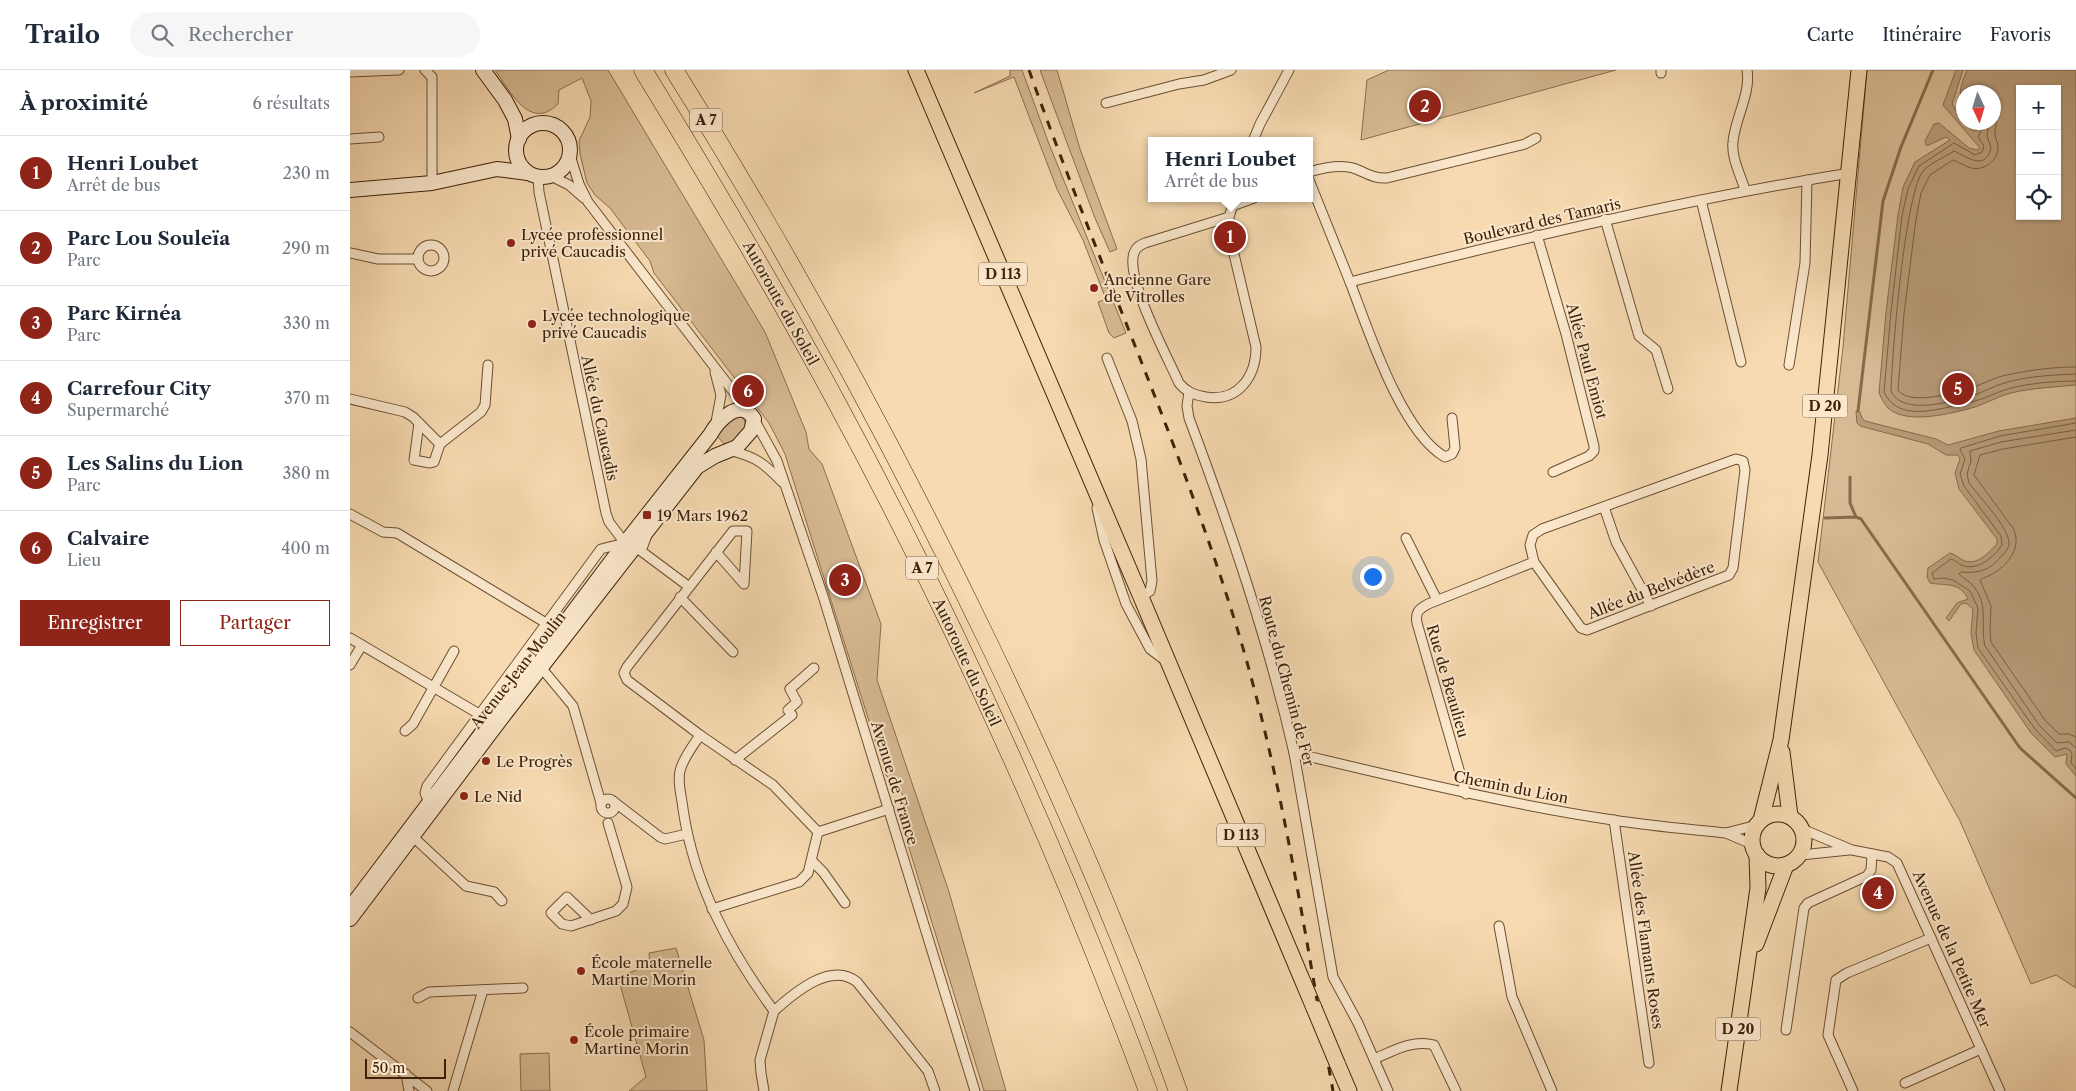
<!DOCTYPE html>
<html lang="fr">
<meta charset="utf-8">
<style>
:root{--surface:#fff;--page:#f6f6f7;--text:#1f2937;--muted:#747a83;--line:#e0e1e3;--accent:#8f2418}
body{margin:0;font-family:"Libre Caslon Text",serif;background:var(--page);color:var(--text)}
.controls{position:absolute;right:15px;top:15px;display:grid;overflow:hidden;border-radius:0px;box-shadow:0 1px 4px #0004}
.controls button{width:45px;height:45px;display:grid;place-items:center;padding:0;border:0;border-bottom:1px solid var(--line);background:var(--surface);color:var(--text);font:25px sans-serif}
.compass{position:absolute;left:1606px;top:15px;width:45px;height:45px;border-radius:50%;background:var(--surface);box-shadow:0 1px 4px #0004;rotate:176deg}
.scale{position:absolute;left:15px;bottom:12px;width:81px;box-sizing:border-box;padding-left:5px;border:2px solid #3e2108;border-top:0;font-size:14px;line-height:18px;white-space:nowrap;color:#3e2108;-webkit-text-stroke:4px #fae7cc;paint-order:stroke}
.you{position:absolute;left:1022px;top:506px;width:18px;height:18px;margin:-12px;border:4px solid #fff;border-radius:50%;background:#1a73e8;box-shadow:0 0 0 8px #1a73e833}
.badge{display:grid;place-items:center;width:32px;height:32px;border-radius:50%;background:var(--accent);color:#fff;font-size:16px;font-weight:700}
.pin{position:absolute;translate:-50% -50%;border:2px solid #fff;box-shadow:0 1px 5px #0006}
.popup{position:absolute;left:798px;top:67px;width:165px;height:65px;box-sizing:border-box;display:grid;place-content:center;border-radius:0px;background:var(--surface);filter:drop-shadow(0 1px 4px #0005);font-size:16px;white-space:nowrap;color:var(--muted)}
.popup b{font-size:19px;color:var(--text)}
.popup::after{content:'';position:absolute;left:50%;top:100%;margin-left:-10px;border:10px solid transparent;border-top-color:var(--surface)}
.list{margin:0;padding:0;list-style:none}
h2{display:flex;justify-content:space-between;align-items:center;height:65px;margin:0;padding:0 20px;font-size:21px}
h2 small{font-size:16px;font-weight:400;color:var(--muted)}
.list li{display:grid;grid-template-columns:32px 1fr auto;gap:15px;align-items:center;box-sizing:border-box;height:75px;padding:0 20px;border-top:1px solid var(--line)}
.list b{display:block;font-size:19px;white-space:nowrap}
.list p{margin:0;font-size:16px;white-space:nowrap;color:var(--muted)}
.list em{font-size:16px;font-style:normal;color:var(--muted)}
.actions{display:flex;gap:10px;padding:15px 20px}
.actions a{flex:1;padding:11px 0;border:1px solid var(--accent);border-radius:0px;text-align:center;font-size:18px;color:var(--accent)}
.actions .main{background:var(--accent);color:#fff}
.icon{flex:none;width:28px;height:28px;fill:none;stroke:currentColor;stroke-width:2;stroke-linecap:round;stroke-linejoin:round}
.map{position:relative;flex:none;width:1726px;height:1021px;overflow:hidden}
header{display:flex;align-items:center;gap:30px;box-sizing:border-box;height:70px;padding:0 25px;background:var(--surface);border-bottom:1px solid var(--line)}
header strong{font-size:24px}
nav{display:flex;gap:28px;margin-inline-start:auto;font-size:18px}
.search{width:350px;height:45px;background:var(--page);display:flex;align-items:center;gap:12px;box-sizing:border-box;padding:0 18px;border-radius:28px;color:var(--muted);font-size:19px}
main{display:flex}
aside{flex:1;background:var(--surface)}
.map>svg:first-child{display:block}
</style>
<header>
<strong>Trailo</strong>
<div class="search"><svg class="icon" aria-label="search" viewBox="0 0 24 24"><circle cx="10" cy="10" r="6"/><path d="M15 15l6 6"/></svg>Rechercher</div>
<nav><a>Carte</a><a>Itinéraire</a><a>Favoris</a></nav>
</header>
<main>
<aside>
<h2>À proximité<small>6 résultats</small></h2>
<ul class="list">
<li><span class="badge">1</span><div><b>Henri Loubet</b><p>Arrêt de bus</p></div><em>230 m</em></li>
<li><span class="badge">2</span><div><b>Parc Lou Souleïa</b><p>Parc</p></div><em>290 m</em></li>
<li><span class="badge">3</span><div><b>Parc Kirnéa</b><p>Parc</p></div><em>330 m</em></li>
<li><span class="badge">4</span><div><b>Carrefour City</b><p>Supermarché</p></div><em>370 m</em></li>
<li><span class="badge">5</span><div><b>Les Salins du Lion</b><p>Parc</p></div><em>380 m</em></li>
<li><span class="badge">6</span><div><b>Calvaire</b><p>Lieu</p></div><em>400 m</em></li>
</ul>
<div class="actions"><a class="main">Enregistrer</a><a>Partager</a></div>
</aside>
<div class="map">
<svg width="1726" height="1021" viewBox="0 0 1726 1021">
<rect width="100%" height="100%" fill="#f7dab1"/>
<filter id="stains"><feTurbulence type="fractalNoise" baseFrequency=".004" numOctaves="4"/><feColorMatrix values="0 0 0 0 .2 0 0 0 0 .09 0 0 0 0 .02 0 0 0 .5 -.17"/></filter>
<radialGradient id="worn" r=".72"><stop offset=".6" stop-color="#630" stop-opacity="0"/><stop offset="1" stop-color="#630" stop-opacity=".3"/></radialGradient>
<!-- green -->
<g fill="#d8bb94" stroke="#8b6e4e" fill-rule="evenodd">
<path d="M145 0H258L415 262 456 362 459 379 472 394 531 554 527 610 599 822 656 1021H634L559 778 555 749 557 736 553 725 536 705 435 384 419 353 304 203 300 191 260 138 245 125 237 113 230 84 229 71 240 47 241 31 232 8 209 20 208 34C180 62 160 21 145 0Z"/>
<polygon points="660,0 672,0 699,74 776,263 764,268 759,263 748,232 756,229 733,170 707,119 664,7 624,23 660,6"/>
<polygon points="690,0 707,0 730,79 767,179 760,182 745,148"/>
<polygon points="1039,0 1266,0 1011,70 1017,10"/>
<path d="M1517 0H1726V918L1706 905 1681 914 1610 751 1468 492 1493 277ZM1670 19H1707V146H1670ZM1614 22H1644V52H1614Z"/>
<polygon points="388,345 394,349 396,357 383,372 374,374 368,367 370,359"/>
<polygon points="326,878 354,970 357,1021 279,1021 296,1007 268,907 300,895 299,883"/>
<polygon points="199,983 200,1021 171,1021 170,984"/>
</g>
<!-- water -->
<g fill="#b89b78" stroke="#876a4b" fill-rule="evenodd">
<path d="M1606 0H1613L1602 34 1613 49 1614 52 1616 53 1623 61 1627 60 1629 55 1627 53 1644 52V22H1614L1613 36C1607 22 1612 13 1617 0H1726V315C1704 317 1682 318 1661 323 1649 326 1637 333 1625 337 1603 343 1559 355 1539 339 1534 334 1532 329 1529 323L1536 242 1548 145 1553 117 1565 92 1600 70 1596 67 1579 75H1576L1575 71 1584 54 1589 53 1619 78 1627 80 1630 78 1593 35ZM1670 19H1707V146H1670Z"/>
<path d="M1506 341 1510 342 1512 348 1515 351 1586 369 1598 375 1649 361 1726 348V706L1716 694 1717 684 1705 687 1681 663 1624 580 1621 563 1623 539 1616 533 1611 534 1599 551 1596 548 1607 533 1618 529C1609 511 1595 516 1580 513L1577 507 1578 498 1600 483C1606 484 1609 489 1615 491 1629 495 1639 482 1647 474V469L1609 419 1605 403 1610 389 1608 385H1596L1578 374 1510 356 1507 353Z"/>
</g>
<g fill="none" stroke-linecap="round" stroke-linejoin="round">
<!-- shore -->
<g stroke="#7b5e40" stroke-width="1">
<path d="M1644 44C1649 53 1644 57 1645 66 1646 70 1648 73 1648 77 1648 91 1634 101 1621 98 1614 96 1609 92 1603 90L1580 105 1571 123 1566 149 1554 244 1548 320C1558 336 1606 323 1621 318 1633 314 1645 307 1657 305 1680 300 1703 297 1726 297"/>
<path d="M1633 52V57L1628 67 1634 76 1632 82 1625 85 1604 73 1569 96 1558 119 1552 146 1541 242 1534 322C1546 348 1576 342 1599 337 1607 335 1617 334 1625 331 1637 328 1649 321 1661 318 1682 313 1704 311 1726 311"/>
<path d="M1639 52 1637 66 1641 78C1635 103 1615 85 1604 81 1595 87 1582 92 1574 100 1555 119 1542 286 1541 321 1552 346 1601 332 1622 326 1634 322 1645 315 1658 312 1679 306 1704 305 1726 304"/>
<path d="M1726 353 1650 366 1611 378 1610 380 1615 389 1610 404 1614 416 1651 466 1652 475C1644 487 1627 502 1611 495 1608 493 1605 490 1601 489L1582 503 1584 509 1594 508 1603 510 1620 521 1628 538 1626 563 1628 578 1685 659 1706 681 1715 678 1720 680 1722 684 1721 693 1726 699"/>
<path d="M1726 360 1651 372 1620 381 1621 391 1617 404 1619 413C1629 427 1661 459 1659 475 1657 482 1651 486 1647 491 1637 502 1624 503 1611 502L1609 504C1613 509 1620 511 1624 517 1639 535 1630 555 1635 576L1689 655 1707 673 1719 672 1726 678"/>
<path d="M1726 367 1653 379 1630 385 1624 405 1663 458C1672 476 1660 493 1644 503 1640 506 1634 507 1630 510L1641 536 1640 562 1641 572 1695 650 1709 664H1719L1726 667"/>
</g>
<!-- stream -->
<g stroke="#876a4b" stroke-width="3">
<polyline points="1508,341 1533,131 1551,77 1583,0"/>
<polyline points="1500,407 1500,433 1506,447"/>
<polyline points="1475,448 1506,447 1511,449 1670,678 1726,728"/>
</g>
<defs>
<g id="street">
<polyline points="75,0 82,7 82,113"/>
<polyline points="1311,0 1311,3"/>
<polyline points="0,2 49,0"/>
<polyline points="756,33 829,14 854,10 881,0"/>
<polyline points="0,69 29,67"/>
<polyline points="903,71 910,54 939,0"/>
<polyline points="220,85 229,114 238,132 399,342"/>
<path d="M959 102C972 98 989 94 1003 98 1015 102 1023 109 1037 108L1175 74 1186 68"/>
<polyline points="201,106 219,115 234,128"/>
<path d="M959 110 1000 212C1165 170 1331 130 1500 103"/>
<path d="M1395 120C1391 106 1381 87 1383 72 1385 48 1401 24 1397 0"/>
<polyline points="1351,130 1391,292"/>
<polyline points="882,136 904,128"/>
<path d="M879 147 795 173C790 175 786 177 784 183 775 208 817 286 829 313 836 322 845 325 856 327 888 332 906 307 906 277L879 163V147L885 128"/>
<polyline points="1255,149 1289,266 1306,280 1318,319"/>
<polyline points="1187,165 1216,264 1244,376 1244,381 1239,386 1203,402"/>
<circle cx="81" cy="188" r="13"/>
<polyline points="0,183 28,189 68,189"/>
<path d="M1000 212C1018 259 1051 362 1095 387L1102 384 1105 378 1102 348"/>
<polyline points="757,288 782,351 791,389 802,511 800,521 791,527"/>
<polyline points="1439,295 1455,193 1457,110"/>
<polyline points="365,302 371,325 366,352"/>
<path d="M839 322 837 336 839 348C880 458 918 569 944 683L983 907 1008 953 1038 1021"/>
<polyline points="0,329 55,342 63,347 90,374 131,342 135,335 138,295"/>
<polyline points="404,349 427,391 473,526 625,1021"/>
<polyline points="69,353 64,390 80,393 84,392 90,374"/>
<path d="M382 381C406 387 415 394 432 412"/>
<polygon points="1386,389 1393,391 1395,400 1383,498 1379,505 1237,560 1231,558 1184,492 1180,475 1183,465 1192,459"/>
<polyline points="1254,437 1266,472 1301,536"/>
<polyline points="747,438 754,470 776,534 800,579 816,591"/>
<polyline points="0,444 33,462 47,463 196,553"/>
<polyline points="296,468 291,481 338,516"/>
<polyline points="1056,468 1087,530"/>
<polyline points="366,482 394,514 397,461 383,461 277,597 274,603 277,610 350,665 423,715 468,762"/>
<polyline points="330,527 383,582"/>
<polyline points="0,568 129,644"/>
<polyline points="0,595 12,575"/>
<polyline points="189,595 223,636 251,733"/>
<polyline points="55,661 63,654 104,581"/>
<path d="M350 665C343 676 333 688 330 701 327 713 332 727 333 739 344 814 379 880 424 941L410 990 411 1003 414 1021"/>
<path d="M944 683C1050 708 1156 734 1263 750 1300 756 1338 759 1376 763"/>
<polyline points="385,690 442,645 438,640 447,632 440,619 464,598"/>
<path d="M1116 724 1067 553C1065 542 1069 539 1078 534L1184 492"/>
<circle cx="258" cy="736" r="7"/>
<polyline points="263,731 310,767 315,769 337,764"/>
<polyline points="79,733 75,723 77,716 251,479 275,473 259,452 256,443 189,122 188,107"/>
<polyline points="1264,750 1299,993"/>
<polyline points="1452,759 1502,780 1538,787 1547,793 1650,1021"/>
<polyline points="60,764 116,816 144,822 152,831"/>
<polyline points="1404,780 1397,772 1376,763 1407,755"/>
<polyline points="1451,785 1499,780"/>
<polyline points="462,791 473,802 495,833"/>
<polyline points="362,839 449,812 458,803 468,762 539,739"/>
<polyline points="241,850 217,827 201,843 212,854 221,856 266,841 273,834 277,817 258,753"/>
<polyline points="1149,856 1162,927 1202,1021"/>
<polyline points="68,928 79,922 173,918"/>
<path d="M424 941C444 923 481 891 507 912L578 1001 585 1021"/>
<polyline points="1436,960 1454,838 1458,833 1517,806 1521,800 1522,784"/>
<polyline points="0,962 77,1021"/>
<path d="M1024 989C1043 981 1063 969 1084 975L1106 1021"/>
<polyline points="56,1004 59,1021"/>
<polyline points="1555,1013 1631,979"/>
<polyline points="103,1021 133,920"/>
<polyline points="1503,1021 1478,965 1486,910 1497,903 1581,868"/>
</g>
<g id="secondary">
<polyline points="133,0 155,30 165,49 169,69"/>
<circle cx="193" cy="80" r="27"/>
<polyline points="0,120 82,113 147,99 178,103"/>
<path d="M0 838 275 473 360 365C368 351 390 326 404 349L401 361 387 377 365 386 347 397 154 645 0 849"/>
</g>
<g id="primary">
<polyline points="566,0 791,527 964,938"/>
<polyline points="1432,682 1440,746"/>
<circle cx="1428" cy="770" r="26"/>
<polyline points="1411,750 1431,670 1470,385 1509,0"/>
<polyline points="1406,874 1436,795"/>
<polyline points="987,993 999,1021"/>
<polyline points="1379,1021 1408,818 1407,785"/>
</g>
<g id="highway">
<path d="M293 0C361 111 428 223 489 337 608 557 711 787 798 1021"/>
<path d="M324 0C441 186 546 380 641 578 710 722 774 870 828 1021"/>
</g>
</defs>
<!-- street casing -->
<use href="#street" stroke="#6c4f32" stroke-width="11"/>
<!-- secondary casing -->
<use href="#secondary" stroke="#3e2108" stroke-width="16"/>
<!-- primary casing -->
<use href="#primary" stroke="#3e2108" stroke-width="17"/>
<!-- highway casing -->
<use href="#highway" stroke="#3e2108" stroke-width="19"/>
<!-- street -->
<use href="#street" stroke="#fae7cc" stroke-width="9"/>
<!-- secondary -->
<use href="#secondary" stroke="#fae7cc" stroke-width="14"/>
<!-- primary -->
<use href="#primary" stroke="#f7dab1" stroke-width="15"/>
<!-- highway -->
<use href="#highway" stroke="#f7dab1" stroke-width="18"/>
<!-- rail -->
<path stroke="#3e2108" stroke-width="3" stroke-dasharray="9 9" stroke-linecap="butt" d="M679 0C745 187 829 369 887 558 933 709 955 867 983 1021"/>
<defs>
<polyline id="primary-bridge" points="964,938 987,993"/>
</defs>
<!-- primary-bridge casing -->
<use href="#primary-bridge" stroke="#3e2108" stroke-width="17" stroke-linecap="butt"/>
<!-- primary-bridge -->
<use href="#primary-bridge" stroke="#f7dab1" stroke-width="15"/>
</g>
<!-- markers -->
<g fill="#8f2418" stroke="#fae7cc" stroke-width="2">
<circle cx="161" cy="173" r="5"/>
<circle cx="744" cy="218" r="5"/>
<circle cx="182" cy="254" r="5"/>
<rect x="292" y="440" width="10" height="10" rx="2.5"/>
<circle cx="136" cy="691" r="5"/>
<circle cx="114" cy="726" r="5"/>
<circle cx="231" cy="901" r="5"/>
<circle cx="224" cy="970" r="5"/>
</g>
<g text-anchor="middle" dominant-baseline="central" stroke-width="4" stroke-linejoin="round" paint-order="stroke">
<!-- shield labels -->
<g fill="#fae7cc" stroke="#765c43" stroke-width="1">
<rect x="340" y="38.5" width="32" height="23" rx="4"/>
<rect x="629" y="192.5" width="48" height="23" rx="4"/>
<rect x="1452.5" y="324.5" width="45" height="23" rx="4"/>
<rect x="556" y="486.5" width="32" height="23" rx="4"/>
<rect x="867" y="753.5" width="48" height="23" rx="4"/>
<rect x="1365.5" y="947.5" width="45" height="23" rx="4"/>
</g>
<g font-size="14" font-weight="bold" fill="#3e2108">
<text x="356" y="50">A 7</text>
<text x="653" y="204">D 113</text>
<text x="1475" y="336">D 20</text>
<text x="572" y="498">A 7</text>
<text x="891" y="765">D 113</text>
<text x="1388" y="959">D 20</text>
</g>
<!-- street labels -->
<g font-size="15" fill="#3e2108" stroke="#fae7cc">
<text transform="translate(1192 151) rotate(-13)">Boulevard des Tamaris</text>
<text transform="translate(431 233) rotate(61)">Autoroute du Soleil</text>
<text transform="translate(1237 291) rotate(75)">Allée Paul Emiot</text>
<text transform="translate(250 348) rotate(78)">Allée du Caucadis</text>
<text transform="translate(1301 520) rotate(-21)">Allée du Belvédère</text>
<text transform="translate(617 592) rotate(65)">Autoroute du Soleil</text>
<text transform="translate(168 600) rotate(-52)">Avenue Jean Moulin</text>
<text transform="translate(937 611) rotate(75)">Route du Chemin de Fer</text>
<text transform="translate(1098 611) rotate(74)">Rue de Beaulieu</text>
<text transform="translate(545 713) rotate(73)">Avenue de France</text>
<text transform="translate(1161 717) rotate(11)">Chemin du Lion</text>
<text transform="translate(1296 870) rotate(82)">Allée des Flamants Roses</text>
<text transform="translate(1602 879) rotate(66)">Avenue de la Petite Mer</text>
</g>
<!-- poi labels -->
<g font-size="15" fill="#3e2108" stroke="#fae7cc" text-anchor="start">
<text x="171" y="164">Lycée professionnel<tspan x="171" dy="17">privé Caucadis</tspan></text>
<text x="754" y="209">Ancienne Gare<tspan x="754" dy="17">de Vitrolles</tspan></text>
<text x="192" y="245">Lycée technologique<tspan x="192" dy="17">privé Caucadis</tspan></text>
<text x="307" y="445">19 Mars 1962</text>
<text x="146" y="691">Le Progrès</text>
<text x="124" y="726">Le Nid</text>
<text x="241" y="892">École maternelle<tspan x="241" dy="17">Martine Morin</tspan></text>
<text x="234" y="961">École primaire<tspan x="234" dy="17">Martine Morin</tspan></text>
</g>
</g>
<rect width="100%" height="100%" filter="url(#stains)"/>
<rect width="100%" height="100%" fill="url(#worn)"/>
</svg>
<div class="controls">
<button>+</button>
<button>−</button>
<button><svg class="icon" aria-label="locate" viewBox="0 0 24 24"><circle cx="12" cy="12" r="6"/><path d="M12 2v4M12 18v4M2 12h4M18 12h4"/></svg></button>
</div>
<svg class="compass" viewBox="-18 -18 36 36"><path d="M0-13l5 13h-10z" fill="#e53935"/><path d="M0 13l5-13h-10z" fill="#747a83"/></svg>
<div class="scale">50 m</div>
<div class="you"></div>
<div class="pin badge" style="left:880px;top:167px">1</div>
<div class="popup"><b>Henri Loubet</b>Arrêt de bus</div>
<div class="pin badge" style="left:1075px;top:36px">2</div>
<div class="pin badge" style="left:495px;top:510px">3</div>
<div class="pin badge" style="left:1528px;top:823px">4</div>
<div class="pin badge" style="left:1608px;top:319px">5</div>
<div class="pin badge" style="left:398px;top:321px">6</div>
</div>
</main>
